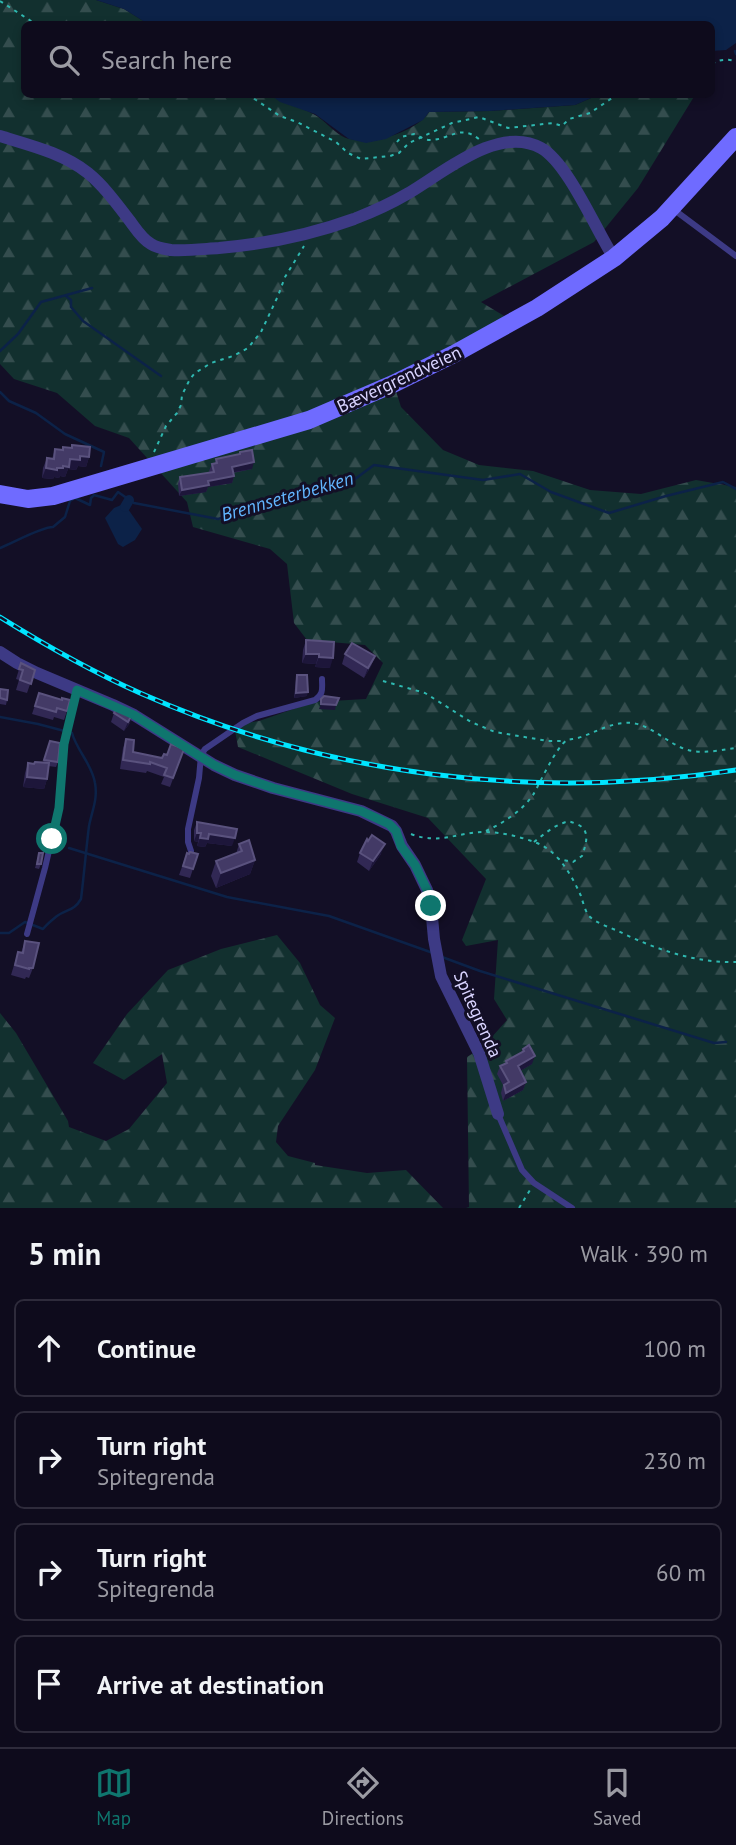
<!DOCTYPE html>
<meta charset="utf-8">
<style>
:root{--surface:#0e0b1c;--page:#1c1929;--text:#f1f3f6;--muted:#9b9ba3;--line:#2e2b3b;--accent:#0f766e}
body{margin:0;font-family:"PT Sans",sans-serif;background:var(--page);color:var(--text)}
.stop{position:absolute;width:21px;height:21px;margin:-16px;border:5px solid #0f766e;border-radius:50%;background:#fff}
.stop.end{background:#0f766e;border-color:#fff;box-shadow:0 2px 7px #0008}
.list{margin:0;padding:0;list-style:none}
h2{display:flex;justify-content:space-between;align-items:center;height:91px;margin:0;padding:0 28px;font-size:30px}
h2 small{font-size:23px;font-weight:400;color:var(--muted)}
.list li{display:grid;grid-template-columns:46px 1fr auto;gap:21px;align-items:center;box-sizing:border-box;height:98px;margin:0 14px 14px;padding:0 14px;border:2px solid var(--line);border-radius:10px}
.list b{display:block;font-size:26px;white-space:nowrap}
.list p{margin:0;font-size:23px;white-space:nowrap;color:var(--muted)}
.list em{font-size:23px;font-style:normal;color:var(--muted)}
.icon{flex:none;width:38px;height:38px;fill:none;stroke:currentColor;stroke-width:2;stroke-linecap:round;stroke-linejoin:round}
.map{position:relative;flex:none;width:736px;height:1208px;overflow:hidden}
.search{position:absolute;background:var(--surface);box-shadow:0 4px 10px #0003;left:21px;right:21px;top:21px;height:77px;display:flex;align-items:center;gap:18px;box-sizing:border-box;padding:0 24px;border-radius:10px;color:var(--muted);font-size:26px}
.sheet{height:539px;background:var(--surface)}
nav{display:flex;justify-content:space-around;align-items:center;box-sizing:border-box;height:98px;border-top:2px solid var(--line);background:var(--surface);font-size:19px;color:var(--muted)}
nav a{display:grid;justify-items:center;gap:4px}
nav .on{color:var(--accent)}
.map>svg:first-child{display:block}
</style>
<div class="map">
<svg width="736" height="1208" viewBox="0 0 736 1208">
<defs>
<pattern id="forest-firs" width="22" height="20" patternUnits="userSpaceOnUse" patternTransform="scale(1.75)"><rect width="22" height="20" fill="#12302f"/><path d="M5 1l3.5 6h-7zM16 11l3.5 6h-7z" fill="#344d4e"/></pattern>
</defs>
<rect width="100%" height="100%" fill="#130f26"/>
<!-- forest -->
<g fill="url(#forest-firs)">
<path d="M0 0H96L124 9 148 24H24V94L271 95C284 105 300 106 315 115 326 121 337 137 350 139 374 144 415 133 429 112L490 111 575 105 598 95H695L638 188 594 242 481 302 511 320 395 388 401 407 443 450 479 465 533 471 590 490 641 494 696 480 736 487V1208H466L469 1207 467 1057 483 1047 507 1020 494 999 498 940 466 946 462 940 486 879 428 818 352 794 238 747 234 725 259 721 314 702 366 699 383 663 365 645 307 640 294 623 287 564 270 549 193 527 187 502 129 438 95 426 57 393 14 379 0 364Z"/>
<polygon points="277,935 300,963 320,1005 335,1018 315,1070 278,1126 276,1142 288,1156 315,1163 315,1165 367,1173 406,1170 443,1208 0,1208 0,1013 16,1033 68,1121 69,1127 106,1141 129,1129 167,1083 162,1054 124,1080 93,1063 127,1014 168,970 221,949"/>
</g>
<!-- water -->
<g fill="#0c2248">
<polygon points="96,0 736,0 736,43 726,50 712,51 712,24 148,24 124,9"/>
<polygon points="271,95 598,95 575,105 490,111 429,112 423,120 386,139 366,143 349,139 315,114 280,102"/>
<polygon points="121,505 128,509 142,529 135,540 123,547 118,544 105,518 114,508"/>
</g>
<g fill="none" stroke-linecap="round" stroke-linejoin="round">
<!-- stream -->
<g stroke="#0c2248" stroke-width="2.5">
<polyline points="735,51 736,54"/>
<polyline points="66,296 71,300 71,307 83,321 161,376"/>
<polyline points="0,351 18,334 41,302 92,288"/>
<polyline points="0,392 9,401 36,413 65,434 104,452 101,466"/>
<path d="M0 548C13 543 41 527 53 527L65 517 70 501 75 498 90 505 91 498 94 495 112 500 118 492 134 503 218 519 355 479 374 465 483 480 520 474 551 492 609 513 666 496 723 482 736 489"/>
<path d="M0 717 38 724 72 733C77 751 92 764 95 783 98 799 92 811 89 826 86 850 84 875 81 899 74 911 67 909 57 916 52 920 47 924 43 929L25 922 9 933H0"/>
<polyline points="69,848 227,897 329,916 433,953"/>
<polyline points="442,957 480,971 714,1043 726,1042"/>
</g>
<!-- canal -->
<polyline stroke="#0c2248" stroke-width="10" points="125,507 129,500"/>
<!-- path -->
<g stroke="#2fb8b0" stroke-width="2" stroke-dasharray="3.5 5" stroke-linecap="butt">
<polyline points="0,1 31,21 47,24"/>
<path d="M712 64C719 59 727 59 736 61"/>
<polyline points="247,94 280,116 297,122 336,142 348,153 361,159 390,156 399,153 409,143 452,123 479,117 508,128 553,123 562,126 569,119 590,113 618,94"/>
<path d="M397 142 401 137 414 134C420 136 424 140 430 140 450 140 460 123 480 140"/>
<polyline points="154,452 166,426 177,413 181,405 182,395 190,379 195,373 211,363 233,356 248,348 261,332 278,296 285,277 304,246"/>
<polyline points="383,681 425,693 471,722 495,732 548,741 565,741"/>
<path d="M486 831C503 823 522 811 533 795 540 783 556 747 567 740 571 739 575 739 578 738 594 733 608 724 624 723 648 720 666 744 688 750 703 754 721 750 736 748"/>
<path d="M411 834C439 845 458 832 485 832 502 832 521 837 537 843 559 852 572 876 581 896 583 902 585 911 589 916 596 923 609 927 618 931 655 949 694 963 736 962"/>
<path d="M534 842C543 835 552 827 563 823 568 821 569 821 574 823 591 828 587 842 582 856L573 862 559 859"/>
<polyline points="519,1208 530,1190"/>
</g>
<!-- lane -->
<g stroke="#3d3a85" stroke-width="6">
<polyline points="673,209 736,256"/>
<path d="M191 851 188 842V829L199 778 201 755 205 749 243 723 257 716 315 700C324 694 322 688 322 679"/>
<polyline points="27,934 45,868 59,808 64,744 77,690"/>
<polyline points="498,1114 522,1170 534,1183 572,1208"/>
</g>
<!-- street -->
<g stroke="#3d3a85" stroke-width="12">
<path d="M0 136C29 145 63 153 88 173 104 186 117 204 130 221 136 229 142 239 151 244 157 248 165 249 171 250 187 251 203 249 219 248 266 244 310 235 354 219 372 212 390 204 407 194 442 174 498 124 541 148 568 163 596 230 614 258"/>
<polyline points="0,652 17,663 37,673 113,705 134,715 214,765 235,775 273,788 361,811 392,826 396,831 402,846 415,865 427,890 431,906 434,939 441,976 479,1053 498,1114"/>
</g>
<!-- secondary -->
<polyline stroke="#6f6bff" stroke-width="18" points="0,494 28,499 53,496 309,420 393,384 454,354 537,308 614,258 662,218 736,137"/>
<defs>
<path id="rail" d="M0 617C45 645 91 671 140 693 327 776 534 801 736 770"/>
</defs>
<!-- rail casing -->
<use href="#rail" stroke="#00e5ff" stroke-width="5"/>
<!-- rail -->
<use href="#rail" stroke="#130f26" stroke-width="2.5" stroke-dasharray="8" stroke-linecap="butt"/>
</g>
<!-- wall -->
<g fill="#312854">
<polygon points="72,445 89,457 86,467 78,466 76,470 68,469 65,477 60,476 59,478 54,477 53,479 42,478 43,468 47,458 52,459 55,449 62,450 71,448"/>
<polygon points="240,452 252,469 233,473 234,476 232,483 208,487 206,492 179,496 178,484 180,477 210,473 209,471 212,464 215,463 216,459 239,454"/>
<polygon points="306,640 330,668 315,667 316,664 302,663 303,650"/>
<polygon points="345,654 375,656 371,666 364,678 342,664"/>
<polygon points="21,663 35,670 27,693 16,690 19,680 16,679"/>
<polygon points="297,675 307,696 294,698 296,679"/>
<polygon points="0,689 7,700 6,705 0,704"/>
<polygon points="39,693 67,711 64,720 54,717 53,720 32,714"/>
<polygon points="114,713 130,723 124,731 111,722"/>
<polygon points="126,739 133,752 162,758 167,755 184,749 170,787 161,784 164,777 147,771 146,773 120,769 123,748"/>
<polygon points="50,741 58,762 56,767 48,766 47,779 44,789 23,787 25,773 28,763 43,763"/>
<polygon points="197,822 232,846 207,843 205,847 197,846 198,842 194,841 194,830"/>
<polygon points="239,844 253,853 255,860 250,874 216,888 211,876 216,861 236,854"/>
<polygon points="39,853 41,864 39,869 35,868"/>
<polygon points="187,853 198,854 190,878 179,875"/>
<polygon points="360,853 381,854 369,871 357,862"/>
<polygon points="25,941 33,968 29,978 26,977 25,979 11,975 18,952 21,953"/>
<polygon points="523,1049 532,1064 520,1071 526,1082 523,1090 503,1101 501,1093 503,1085 497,1074 500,1066 505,1064 506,1061 521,1053"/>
</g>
<!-- shaded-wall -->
<g fill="#1d163a">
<polygon points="80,456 89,457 86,467 78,466 76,470 68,469 65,477 60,476 59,478 54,477 53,479 42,478 46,468 57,468 70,459"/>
<polygon points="254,462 252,469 229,473 232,467"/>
<polygon points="234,476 232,483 208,487 206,492 179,496 182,490 208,481"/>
<polygon points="306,654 319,654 316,664 302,663"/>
<polygon points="375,656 371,666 364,678 368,668"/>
<polygon points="319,657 333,658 330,668 315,667"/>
<polygon points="308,692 307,696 294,698 296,693"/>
<polygon points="321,704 336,705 335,710 319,709"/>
<polygon points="133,713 130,723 124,731 128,722"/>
<polygon points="27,777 47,779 44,789 23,787"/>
<polygon points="197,833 201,833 198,842 194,841"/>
<polygon points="209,834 235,838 232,846 207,843 205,847 197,846 200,838"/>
<polygon points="385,844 381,854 369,871 373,861"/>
<polygon points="253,851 249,862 255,860 250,874 216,888 221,873"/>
<polygon points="535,1056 532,1064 515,1074 518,1066"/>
<polygon points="526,1082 523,1090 503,1101 506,1093"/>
</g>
<!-- building -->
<g fill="#433a66" stroke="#5a527e" stroke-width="2">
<polygon points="72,445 90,447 89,457 80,456 80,460 70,459 69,467 63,466 63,468 57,468 57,470 46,468 47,458 54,459 55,449 63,450 63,447 72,448"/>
<polygon points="252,450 254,462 232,467 234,476 208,481 209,485 182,490 180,477 214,472 212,464 217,463 216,459 240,454 240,452"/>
<polygon points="306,640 334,642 333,658 319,657 319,654 306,654"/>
<polygon points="352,643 375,656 368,668 345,654"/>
<polygon points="21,663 35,670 31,684 20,680 23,670 19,669"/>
<polygon points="297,675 307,675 308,692 296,693"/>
<polygon points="0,689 8,690 7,700 0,698"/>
<polygon points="39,693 62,700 62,698 70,700 67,711 57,708 56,712 35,706"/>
<polygon points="324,696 339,698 336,705 321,704 321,699"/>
<polygon points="119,706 133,713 128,722 114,713"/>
<polygon points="126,739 134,740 133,752 162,758 164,754 167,755 171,744 184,749 173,778 164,775 167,768 150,762 150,764 123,760"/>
<polygon points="50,741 60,743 58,762 44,760"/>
<polygon points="35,762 49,763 47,779 27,777 28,763 34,764"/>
<polygon points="197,822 237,829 235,838 209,834 208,839 200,838 201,833 197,833"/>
<polygon points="372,835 385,844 373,861 360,853 367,839 368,841"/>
<polygon points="249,840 255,860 221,873 216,861 242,851 239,844"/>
<polygon points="190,852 198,854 193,869 183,866 187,853 189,854"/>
<polygon points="39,853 43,853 41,864 37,864"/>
<polygon points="25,941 39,943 33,968 29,968 29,969 15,965 18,952 23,953"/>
<polygon points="529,1045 535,1056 518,1066 526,1082 506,1093 504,1085 509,1082 500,1066 507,1063 506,1061 524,1051 523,1049"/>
</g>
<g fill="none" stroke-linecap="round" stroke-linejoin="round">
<!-- route -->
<polyline stroke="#0f766e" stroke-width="9" points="52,839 59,808 64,744 77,690 134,715 214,765 235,775 273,788 361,811 389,824 396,831 401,846 415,865 427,890 431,906"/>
</g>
<g text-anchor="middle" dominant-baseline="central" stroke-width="6" stroke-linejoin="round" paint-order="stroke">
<!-- street labels -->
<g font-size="18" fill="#d9d4ff" stroke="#130f26">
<text transform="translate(399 379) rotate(-25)">Bævergrendveien</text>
<text transform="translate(478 1014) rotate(66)">Spitegrenda</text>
</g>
<!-- water labels -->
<g font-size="19" font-style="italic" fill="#62b6ff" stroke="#130f26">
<text transform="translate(287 496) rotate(-16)">Brennseterbekken</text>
</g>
</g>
</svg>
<div class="stop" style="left:52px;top:839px"></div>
<div class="stop end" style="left:431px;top:906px"></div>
<div class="search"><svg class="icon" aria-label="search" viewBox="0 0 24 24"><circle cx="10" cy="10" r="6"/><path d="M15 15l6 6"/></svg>Search here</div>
</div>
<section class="sheet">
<h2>5 min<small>Walk · 390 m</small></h2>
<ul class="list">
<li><svg class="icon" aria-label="ahead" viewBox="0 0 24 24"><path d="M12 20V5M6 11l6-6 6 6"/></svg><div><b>Continue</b></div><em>100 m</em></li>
<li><svg class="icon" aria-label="right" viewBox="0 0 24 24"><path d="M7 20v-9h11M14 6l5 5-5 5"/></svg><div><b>Turn right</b><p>Spitegrenda</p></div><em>230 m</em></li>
<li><svg class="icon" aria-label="right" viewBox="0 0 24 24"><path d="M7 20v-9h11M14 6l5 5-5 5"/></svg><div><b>Turn right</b><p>Spitegrenda</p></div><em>60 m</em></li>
<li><svg class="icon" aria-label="arrive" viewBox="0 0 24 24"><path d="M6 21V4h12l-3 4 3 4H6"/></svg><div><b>Arrive at destination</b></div></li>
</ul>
</section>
<nav>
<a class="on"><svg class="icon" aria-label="map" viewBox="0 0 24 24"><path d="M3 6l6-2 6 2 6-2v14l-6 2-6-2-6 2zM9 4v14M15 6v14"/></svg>Map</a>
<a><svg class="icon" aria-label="directions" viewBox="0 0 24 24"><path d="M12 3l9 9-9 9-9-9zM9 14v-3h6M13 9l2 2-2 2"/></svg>Directions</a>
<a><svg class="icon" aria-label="saved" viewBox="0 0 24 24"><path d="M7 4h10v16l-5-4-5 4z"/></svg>Saved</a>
</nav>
